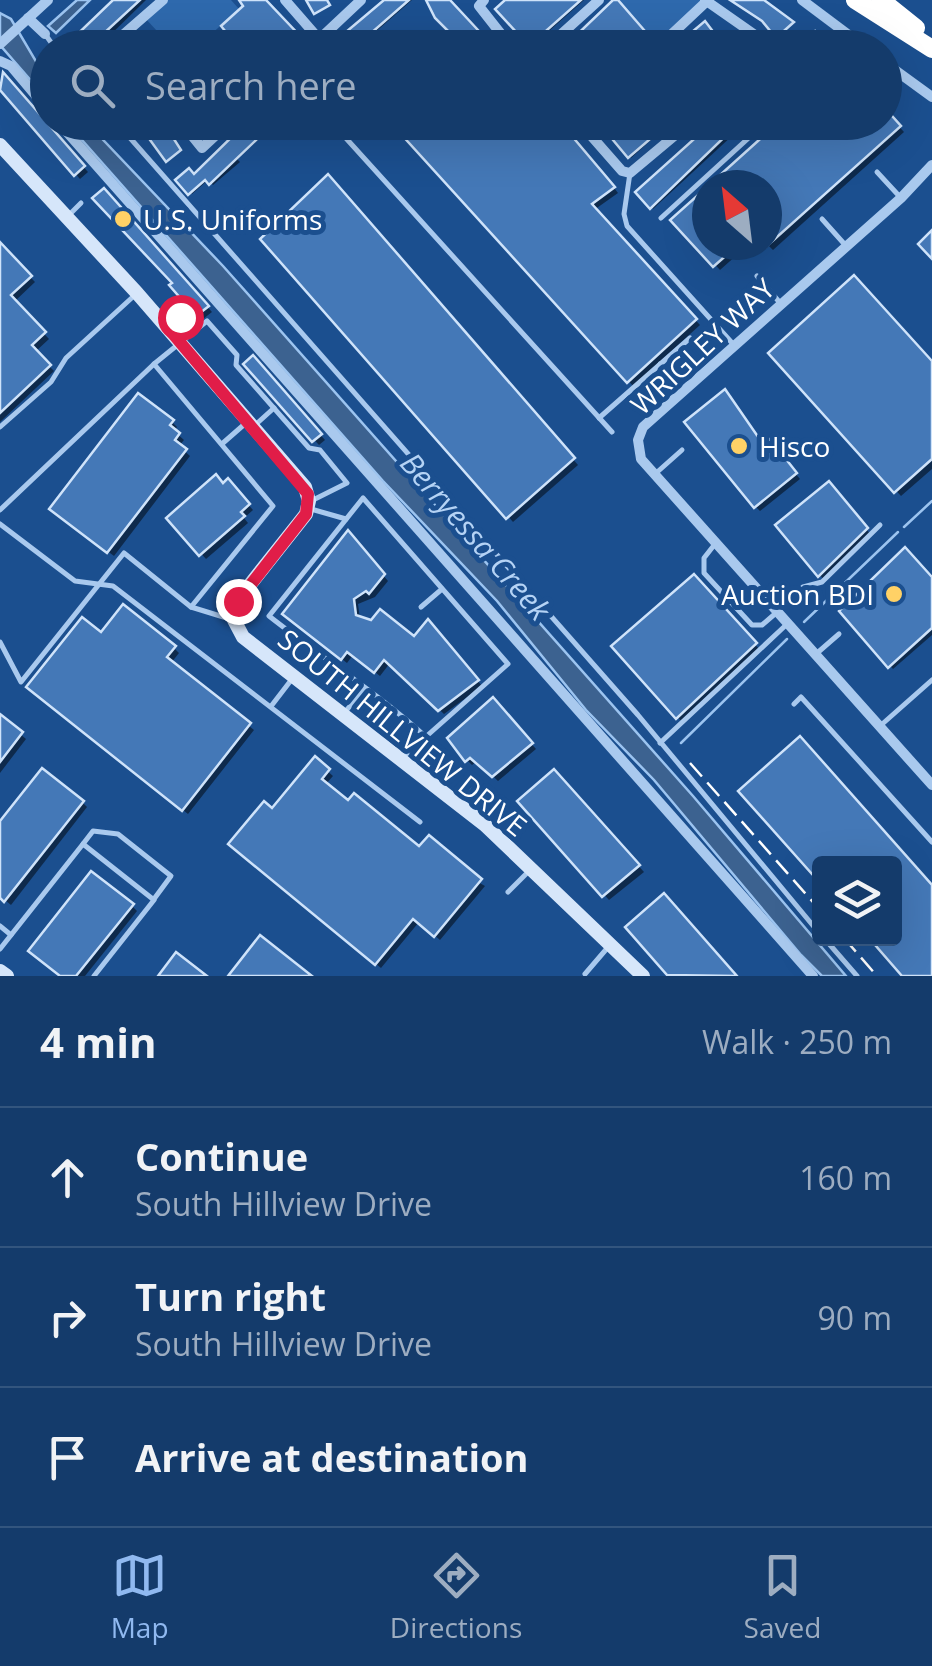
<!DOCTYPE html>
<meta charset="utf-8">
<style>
:root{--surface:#143b6b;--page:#1d4271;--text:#f1f3f6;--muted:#9dadc1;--line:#33557e;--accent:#90b9f0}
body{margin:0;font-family:"Open Sans",sans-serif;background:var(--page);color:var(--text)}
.controls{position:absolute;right:30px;bottom:30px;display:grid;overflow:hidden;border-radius:10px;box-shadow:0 10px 40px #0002}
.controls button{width:90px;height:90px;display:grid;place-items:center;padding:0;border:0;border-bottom:2px solid var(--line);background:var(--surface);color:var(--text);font:50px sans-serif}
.compass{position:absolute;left:692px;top:170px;width:90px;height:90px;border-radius:50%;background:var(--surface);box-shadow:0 10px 40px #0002;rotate:332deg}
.stop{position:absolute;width:30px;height:30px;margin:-22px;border:8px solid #e11d48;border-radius:50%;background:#fff}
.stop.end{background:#e11d48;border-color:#fff;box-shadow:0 2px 10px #0008}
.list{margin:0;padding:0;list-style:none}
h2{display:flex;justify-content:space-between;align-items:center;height:130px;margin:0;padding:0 40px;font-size:42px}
h2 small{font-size:32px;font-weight:400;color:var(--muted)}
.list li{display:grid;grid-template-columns:65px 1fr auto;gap:30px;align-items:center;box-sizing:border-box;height:140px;padding:0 40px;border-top:2px solid var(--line)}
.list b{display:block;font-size:38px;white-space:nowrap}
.list p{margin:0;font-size:32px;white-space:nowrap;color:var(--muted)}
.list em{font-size:32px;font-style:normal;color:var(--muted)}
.icon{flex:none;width:55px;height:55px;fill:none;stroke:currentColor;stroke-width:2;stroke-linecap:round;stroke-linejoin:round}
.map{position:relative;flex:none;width:932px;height:976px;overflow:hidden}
.search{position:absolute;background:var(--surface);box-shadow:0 10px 40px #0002;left:30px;right:30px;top:30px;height:110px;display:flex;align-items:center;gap:25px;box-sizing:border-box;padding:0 35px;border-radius:55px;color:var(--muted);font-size:38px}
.sheet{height:550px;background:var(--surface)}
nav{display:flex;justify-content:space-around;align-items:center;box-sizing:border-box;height:140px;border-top:2px solid var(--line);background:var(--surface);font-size:28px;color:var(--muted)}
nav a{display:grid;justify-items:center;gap:5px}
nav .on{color:var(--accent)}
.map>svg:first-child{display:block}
</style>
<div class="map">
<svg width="932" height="976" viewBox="0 0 932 976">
<rect width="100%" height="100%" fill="#1b4f8f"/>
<!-- green -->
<g fill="#2e69ad">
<polygon points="163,0 231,0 239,9 197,47 172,47 144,17"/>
<polygon points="618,0 705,0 659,46"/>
</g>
<!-- water -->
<g fill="#3c6290" stroke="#9cc4f0" stroke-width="2.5">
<polygon points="77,0 90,0 56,33 48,26"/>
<polygon points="0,13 11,19 47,80 47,99 0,45"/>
<polygon points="67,123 87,123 223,266 693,796 846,976 822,976 801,955 654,780 586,710 497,601 383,481"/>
</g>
<!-- shadow -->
<g fill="#0007">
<polygon points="116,0 146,0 97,48 73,48"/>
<polygon points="388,0 412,0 357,48 330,48"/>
<polygon points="433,0 449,0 491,48 451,48 459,41"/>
<polygon points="508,0 584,0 532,46 498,9"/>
<polygon points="616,1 651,41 643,48 565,48"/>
<polygon points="3,75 88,172 80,179 0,86"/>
<polygon points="884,110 904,132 773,250 767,244 767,185 713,185 884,122"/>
<polygon points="248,122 280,122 236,158 240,162 213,185 208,180 192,194 179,180 194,177"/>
<polygon points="394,122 606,177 618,193 594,210 700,325 633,386"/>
<polygon points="601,122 671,122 631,158"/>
<polygon points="717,122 747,122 653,209 639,192"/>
<polygon points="328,178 578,465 513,522 264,239"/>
<polygon points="104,191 212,312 203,319 173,286 176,283"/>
<polygon points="707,191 707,245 748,245 720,270 674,220"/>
<polygon points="0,246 35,282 14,302 49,339 35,352 54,371 0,422"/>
<polygon points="771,353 932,364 932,469 901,496"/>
<polygon points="253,359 325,440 319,445 247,364"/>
<polygon points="730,398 764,447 774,448 800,479 760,511 755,506"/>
<polygon points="172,422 177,427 174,431 184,440 179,446 190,456 114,556 58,514"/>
<polygon points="228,482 253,510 244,518 248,523 206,559 169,518"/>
<polygon points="834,489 871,535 824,580 820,575"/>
<polygon points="348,534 388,581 375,597 358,604 360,619 415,640 432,628 482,686 444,714 390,663 380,676 353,655 347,663 290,618"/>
<polygon points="694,578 760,650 683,723 614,646"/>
<polygon points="932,580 932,635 893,669 843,612"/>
<polygon points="101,636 174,648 179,653 171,663 254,730 188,814 34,692"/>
<polygon points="493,701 536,749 498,781 477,761 472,765 467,760"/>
<polygon points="0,717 26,739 0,773"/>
<polygon points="315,760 333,776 325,785 420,850 485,886 440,940 419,922 381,968 237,849"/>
<polygon points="554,772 644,872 609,900 520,801"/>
<polygon points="82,802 87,807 11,905 0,896 0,825"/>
<polygon points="132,906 137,911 85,976 62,976"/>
</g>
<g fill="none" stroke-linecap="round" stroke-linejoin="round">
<!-- stream -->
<g stroke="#9cc4f0" stroke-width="2.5">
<polyline points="904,527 932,501"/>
<polyline points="804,622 898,532"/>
<polyline points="681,743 787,639"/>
</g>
</g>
<!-- building -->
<g fill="#4478b7" stroke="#cfe3fa" stroke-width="2.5">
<polygon points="113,0 140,0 88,48 63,48"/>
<polygon points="239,0 266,0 302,38 291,48 239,48 221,26 243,6"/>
<polygon points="306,0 327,0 330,5 314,14"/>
<polygon points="384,0 409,0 354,48 327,48"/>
<polygon points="426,0 450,0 491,44 465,48 435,18"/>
<polygon points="505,0 581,0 529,46 495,9"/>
<polygon points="613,0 618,0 651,38 639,48 611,48 602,37 590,48 563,48"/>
<polygon points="730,0 764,0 794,22 776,38 762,21"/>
<polygon points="705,21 721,42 732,34 742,48 673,48"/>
<polygon points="815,31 827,48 796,48 802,41"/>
<polygon points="149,33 162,48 133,48"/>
<polygon points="3,72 85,166 74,176 0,90"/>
<polygon points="884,107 901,126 767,246 767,185 709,185 779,122 884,122"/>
<polygon points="137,122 163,122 181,150 166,162"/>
<polygon points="247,122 275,122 209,185 205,180 188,195 175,180 189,168 194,174"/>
<polygon points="390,122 560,122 615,187 592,204 697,319 627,383"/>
<polygon points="598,122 670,122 628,158"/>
<polygon points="713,122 740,122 650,209 635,192"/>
<polygon points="328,174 575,458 506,519 260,239"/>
<polygon points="707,187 707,245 738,245 713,267 670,220"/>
<polygon points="104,188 209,306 196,316 169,285 172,283 92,198"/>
<polygon points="932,230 932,259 918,244"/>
<polygon points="0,242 32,276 11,295 46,332 32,345 51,365 0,413"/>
<polygon points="854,275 932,361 932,459 894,493 768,353"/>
<polygon points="253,355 322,434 312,442 243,364"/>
<polygon points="725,389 763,444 770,439 797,473 754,508 684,422"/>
<polygon points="138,393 174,420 170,425 180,433 175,440 187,449 107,553 49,509"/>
<polygon points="216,474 223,483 228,478 250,504 241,512 245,516 199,556 166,518"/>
<polygon points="829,481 868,528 818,577 775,525"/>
<polygon points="348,530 385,574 369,594 366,591 354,599 356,615 371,620 380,609 414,636 428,619 479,680 438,711 384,660 374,673 347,652 341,660 282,614"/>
<polygon points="905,547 932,577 932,628 888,668 839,611"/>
<polygon points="694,574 757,643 676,719 611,646"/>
<polygon points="123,604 176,646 167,657 251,723 182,811 26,687 82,617 101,632"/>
<polygon points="493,697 533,743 492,777 470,758 465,762 447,738"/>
<polygon points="0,714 23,732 0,762"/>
<polygon points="800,736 932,885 932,976 902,976 869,938 894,938 894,864 820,864 820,883 738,791"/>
<polygon points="315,756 330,769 322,779 348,800 354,793 419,846 429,835 482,879 434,937 413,919 375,965 228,844 264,801 272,808"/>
<polygon points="42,768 84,801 4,902 0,898 0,821"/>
<polygon points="554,769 640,865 602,897 517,801"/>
<polygon points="91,871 134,904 76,976 60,976 28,951"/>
<polygon points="664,893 737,976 667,975 625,927"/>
<polygon points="260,935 312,976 228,976"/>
<polygon points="176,952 207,976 158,976"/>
</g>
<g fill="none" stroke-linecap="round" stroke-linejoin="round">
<!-- lane -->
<g stroke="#a9c9ee" stroke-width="5">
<polyline points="45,34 55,48"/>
<polyline points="417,48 425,40"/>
<polyline points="116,122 638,715 820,934"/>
<polyline points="338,122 334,125 612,432"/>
<polyline points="877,172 901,198"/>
<polyline points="630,173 624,214 627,226 733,344"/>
<polyline points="70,214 81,203"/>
<polyline points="661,218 766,122"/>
<polyline points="822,219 847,247"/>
<polyline points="757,276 781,304"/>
<polyline points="170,326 180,317"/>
<polyline points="154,364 273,506 191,607"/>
<polyline points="660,364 683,391"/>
<polyline points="599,418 690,338"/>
<polyline points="254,426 274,408"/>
<polyline points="0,427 51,382 66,358 136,294"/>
<polyline points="223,443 247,422"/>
<polyline points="655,474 682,450"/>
<polyline points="311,509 346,519"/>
<polyline points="0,510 154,364 207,321 237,355 236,365 309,448 320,450 347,483 313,500"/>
<polyline points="0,524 75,581 113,586 420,822"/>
<polyline points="715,544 704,558 704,573 752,625 762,625 776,613"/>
<polyline points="803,587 822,582 880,525"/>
<polyline points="421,607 442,589"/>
<polyline points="0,642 21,682 124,553 191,607 230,619"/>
<polyline points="816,654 839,634"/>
<polyline points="794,704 801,697 932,842"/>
<polyline points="272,705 292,679"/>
<polyline points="345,712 365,688"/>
<polyline points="880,726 932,680"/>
<polyline points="660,743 786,625"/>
<path d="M403 757 508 664 363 498 269 616C321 657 376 692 425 736"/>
<polyline points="461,802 475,788"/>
<polyline points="479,816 494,801"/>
<polyline points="83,844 93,831 118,834 171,876 154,899"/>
<polyline points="508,892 531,869"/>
<polyline points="0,926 11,935"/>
<polyline points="824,938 857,976"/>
<polyline points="0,949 83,844 154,900 94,976"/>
<polyline points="585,974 609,946"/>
</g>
<!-- street -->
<g stroke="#a9c9ee" stroke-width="10">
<polyline points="285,0 319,39"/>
<polyline points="484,0 479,6 512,48"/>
<polyline points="705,0 758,37 764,48"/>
<polyline points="802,0 866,48"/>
<polyline points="28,18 45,34"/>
<polyline points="216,36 226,48"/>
<polyline points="0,44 48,0"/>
<polyline points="123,48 124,34 163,0"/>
<polyline points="310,48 361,0"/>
<polyline points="546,48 599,0"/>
<polyline points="657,48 707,1"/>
<polyline points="0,61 11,66 48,110"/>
<polyline points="884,62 932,97"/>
<polyline points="58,122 813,976"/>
<polyline points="181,122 202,148 230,122"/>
<polyline points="579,122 622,171 630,173 691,122"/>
<polyline points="932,165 901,198 643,427 638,440 641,459 932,785"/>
</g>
<!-- secondary -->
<g stroke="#d6e6fa" stroke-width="14">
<polyline points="0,145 137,293 305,487 309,501 306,514 237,601 234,620 243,637 485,825 643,976"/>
<polyline points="0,971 7,976"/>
</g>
<!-- highway -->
<g stroke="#fff" stroke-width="18">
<polyline points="855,0 932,49"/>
<polyline points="881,0 916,28"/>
</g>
<!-- rail -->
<g stroke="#fff" stroke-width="2.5" stroke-dasharray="18 8" stroke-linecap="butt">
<polyline points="690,763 820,910"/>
<polyline points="844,938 877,976"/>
</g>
</g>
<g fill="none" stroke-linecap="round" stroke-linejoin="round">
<!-- route -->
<polyline stroke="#e11d48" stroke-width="12" points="180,317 168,328 308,494 306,514 238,601"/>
</g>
<!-- markers -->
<g fill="#ffd166" stroke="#1b4f8f" stroke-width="4">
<circle cx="123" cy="219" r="10"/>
<circle cx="739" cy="446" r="10"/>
<circle cx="894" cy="594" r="10"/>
</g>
<g text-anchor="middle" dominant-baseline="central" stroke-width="10" stroke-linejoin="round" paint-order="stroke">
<!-- poi labels -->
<g font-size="28" fill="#fff" stroke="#1b4f8f" text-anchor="start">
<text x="143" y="219">U.S. Uniforms</text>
<text x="759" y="446">Hisco</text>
<text x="874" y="594" text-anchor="end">Auction BDI</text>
</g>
<!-- street labels -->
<g font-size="28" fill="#fff" stroke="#1b4f8f">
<text transform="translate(702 346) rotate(-43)">WRIGLEY WAY</text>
<text transform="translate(403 732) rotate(39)">SOUTH HILLVIEW DRIVE</text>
</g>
<!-- water labels -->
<g font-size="30" font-style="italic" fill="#b5d3f5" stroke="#1b4f8f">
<text transform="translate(476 536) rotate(49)">Berryessa Creek</text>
</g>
</g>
</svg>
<div class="controls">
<button><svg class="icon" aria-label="layers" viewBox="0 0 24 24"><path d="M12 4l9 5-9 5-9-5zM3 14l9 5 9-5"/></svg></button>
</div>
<svg class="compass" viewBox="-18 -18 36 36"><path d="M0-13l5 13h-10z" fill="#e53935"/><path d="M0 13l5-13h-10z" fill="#9dadc1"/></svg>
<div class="stop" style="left:180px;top:317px"></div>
<div class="stop end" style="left:238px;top:601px"></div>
<div class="search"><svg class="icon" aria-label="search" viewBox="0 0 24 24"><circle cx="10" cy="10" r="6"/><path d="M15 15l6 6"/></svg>Search here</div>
</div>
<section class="sheet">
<h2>4 min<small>Walk · 250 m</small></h2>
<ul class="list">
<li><svg class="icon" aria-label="ahead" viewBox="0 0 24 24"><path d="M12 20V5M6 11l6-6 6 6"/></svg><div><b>Continue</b><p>South Hillview Drive</p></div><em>160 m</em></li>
<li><svg class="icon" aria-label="right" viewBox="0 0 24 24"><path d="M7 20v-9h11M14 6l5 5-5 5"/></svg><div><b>Turn right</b><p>South Hillview Drive</p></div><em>90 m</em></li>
<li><svg class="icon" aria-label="arrive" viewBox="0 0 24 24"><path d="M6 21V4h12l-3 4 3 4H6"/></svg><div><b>Arrive at destination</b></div></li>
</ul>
</section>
<nav>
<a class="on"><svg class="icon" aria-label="map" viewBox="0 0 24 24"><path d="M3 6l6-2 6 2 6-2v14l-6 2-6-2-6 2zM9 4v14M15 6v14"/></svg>Map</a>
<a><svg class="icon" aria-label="directions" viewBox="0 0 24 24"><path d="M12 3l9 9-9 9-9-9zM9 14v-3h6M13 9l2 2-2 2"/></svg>Directions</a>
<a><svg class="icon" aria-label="saved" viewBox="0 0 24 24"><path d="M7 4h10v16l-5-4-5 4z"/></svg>Saved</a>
</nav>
